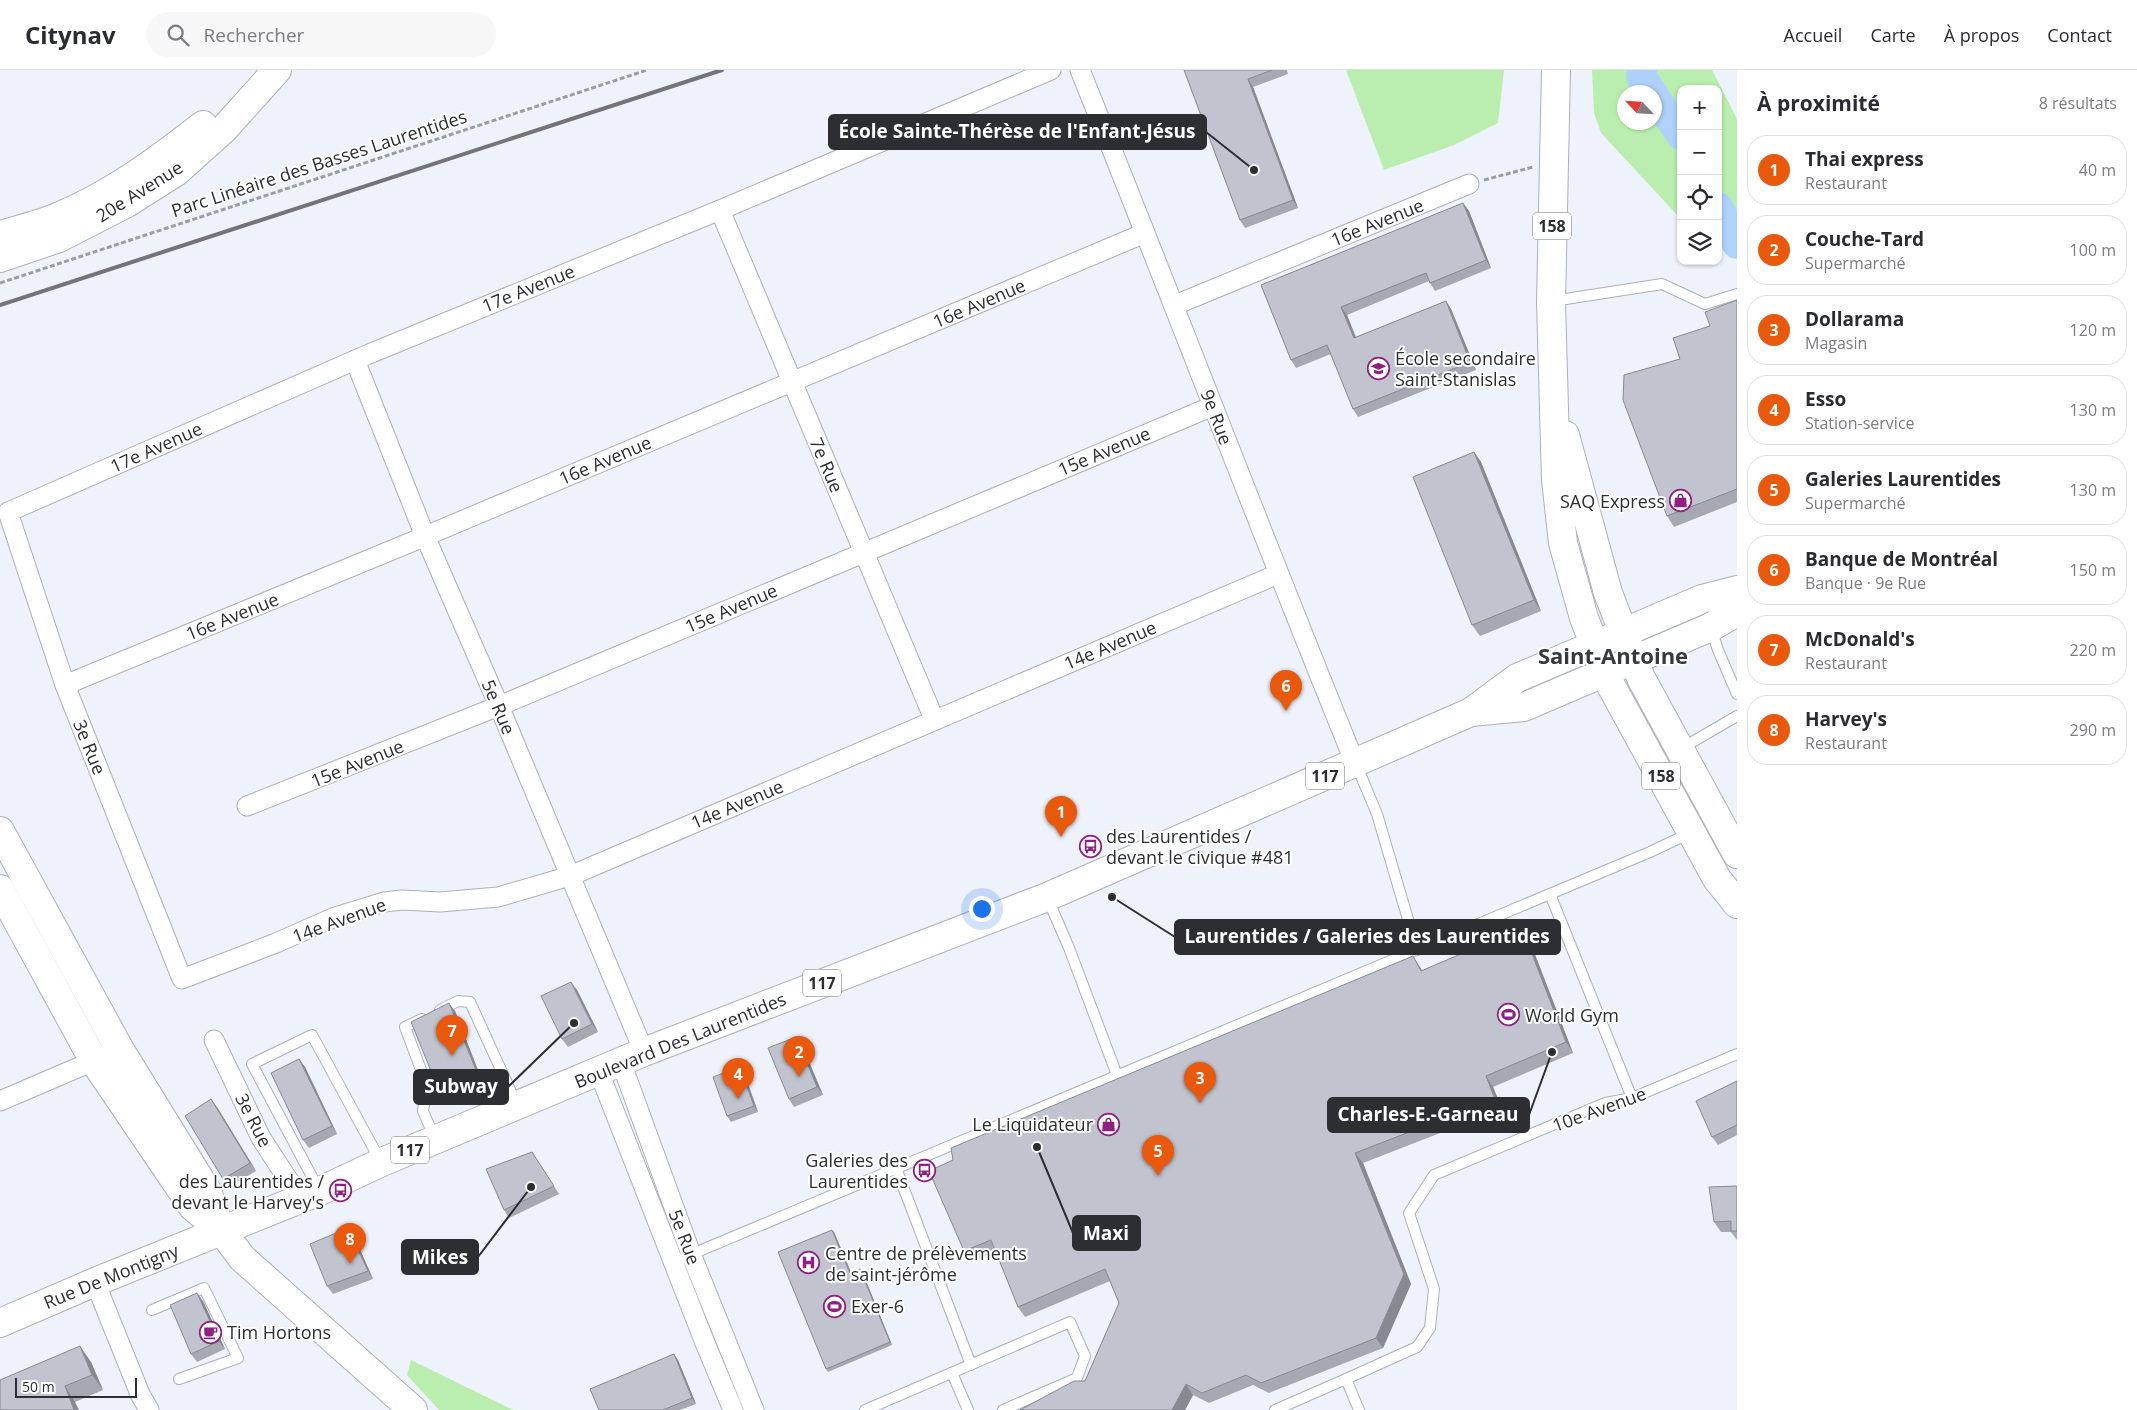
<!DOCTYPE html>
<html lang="fr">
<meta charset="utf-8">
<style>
:root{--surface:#fff;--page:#f7f7f7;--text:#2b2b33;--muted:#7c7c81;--line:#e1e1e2;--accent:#ea580c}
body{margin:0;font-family:"Open Sans",sans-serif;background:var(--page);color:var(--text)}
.controls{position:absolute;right:15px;top:15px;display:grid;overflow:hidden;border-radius:10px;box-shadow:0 1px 4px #0004}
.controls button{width:45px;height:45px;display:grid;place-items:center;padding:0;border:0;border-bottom:1px solid var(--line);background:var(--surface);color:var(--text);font:25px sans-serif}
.compass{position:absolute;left:1617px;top:15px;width:45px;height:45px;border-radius:50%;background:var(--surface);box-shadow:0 1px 4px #0004;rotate:295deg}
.scale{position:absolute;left:15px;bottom:12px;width:122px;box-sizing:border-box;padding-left:5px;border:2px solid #2d2e32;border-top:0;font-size:14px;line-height:18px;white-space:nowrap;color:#2d2e32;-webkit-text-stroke:4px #fff;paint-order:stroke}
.you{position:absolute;left:981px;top:838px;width:18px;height:18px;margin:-12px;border:4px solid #fff;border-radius:50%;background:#1a73e8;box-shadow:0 0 0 8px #1a73e833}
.badge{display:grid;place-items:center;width:32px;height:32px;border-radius:50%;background:var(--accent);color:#fff;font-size:16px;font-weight:700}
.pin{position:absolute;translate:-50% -41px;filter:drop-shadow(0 1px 2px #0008)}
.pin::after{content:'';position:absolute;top:26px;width:18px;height:15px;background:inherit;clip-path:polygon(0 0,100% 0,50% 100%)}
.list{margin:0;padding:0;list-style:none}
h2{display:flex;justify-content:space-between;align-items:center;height:65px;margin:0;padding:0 20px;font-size:21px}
h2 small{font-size:16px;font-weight:400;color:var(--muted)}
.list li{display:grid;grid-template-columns:32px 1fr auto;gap:15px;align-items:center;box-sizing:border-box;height:70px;margin:0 10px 10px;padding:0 10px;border:1px solid var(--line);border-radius:20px}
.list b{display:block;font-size:19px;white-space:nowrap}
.list p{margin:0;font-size:16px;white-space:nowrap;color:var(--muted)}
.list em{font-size:16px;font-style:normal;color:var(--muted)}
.icon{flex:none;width:28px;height:28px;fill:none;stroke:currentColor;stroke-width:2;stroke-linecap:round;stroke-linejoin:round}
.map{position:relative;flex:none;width:1737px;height:1340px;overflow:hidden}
header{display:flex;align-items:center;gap:30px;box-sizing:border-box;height:70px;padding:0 25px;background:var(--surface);border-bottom:1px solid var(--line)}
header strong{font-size:24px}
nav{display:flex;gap:28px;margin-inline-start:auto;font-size:18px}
.search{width:350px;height:45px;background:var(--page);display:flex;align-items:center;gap:12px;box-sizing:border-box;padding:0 18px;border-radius:28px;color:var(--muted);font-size:19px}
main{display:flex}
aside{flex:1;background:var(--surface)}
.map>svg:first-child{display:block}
</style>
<header>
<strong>Citynav</strong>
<div class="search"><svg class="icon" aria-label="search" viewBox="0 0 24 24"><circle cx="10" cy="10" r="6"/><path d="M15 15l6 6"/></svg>Rechercher</div>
<nav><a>Accueil</a><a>Carte</a><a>À propos</a><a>Contact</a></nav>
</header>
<main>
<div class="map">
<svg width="1737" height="1340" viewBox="0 0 1737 1340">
<rect width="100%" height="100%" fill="#eef2fb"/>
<!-- green -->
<g fill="#baeeae" fill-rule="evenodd">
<polygon points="1346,0 1504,0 1498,53 1454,75 1384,100"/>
<path d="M1592 0H1712L1737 49V149L1729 162 1718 165V19H1681V149L1601 63 1594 43ZM1654 22V52H1624V22Z"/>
<polygon points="411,1290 513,1340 439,1340 407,1305"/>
</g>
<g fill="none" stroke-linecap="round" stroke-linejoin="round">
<!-- river -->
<g stroke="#afd2fd" stroke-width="30">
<polyline points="1642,0 1641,6 1652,22"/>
<polyline points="1654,26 1681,65"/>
<polyline points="1718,137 1737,174"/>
</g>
<defs>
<g id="lane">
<polyline points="1553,231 1662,214 1705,234 1737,224"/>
<polyline points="1711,558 1718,580 1737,624"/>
<polyline points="1682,678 1737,646"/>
<polyline points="1356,694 1377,744 1417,880"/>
<polyline points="1550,824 1632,1028"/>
<polyline points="1047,827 1069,878 1117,1005"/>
<polyline points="440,940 458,931 470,932 517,1035"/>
<polyline points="422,949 405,957 427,1016 423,1041 435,1069"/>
<polyline points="896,1098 971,1295"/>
<polyline points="319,1120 252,994 312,965 381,1092"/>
<polyline points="673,1192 1650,782 1690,763"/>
<polyline points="152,1240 204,1218 238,1288 179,1309"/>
<polyline points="952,1303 968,1340"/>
<polyline points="1346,1309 1417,1277 1430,1258 1434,1219 1409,1143 1434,1105 1605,1033 1632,1028 1737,984"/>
<polyline points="865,1340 1070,1252 1085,1286 1077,1308 1003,1340"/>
<polyline points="1275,1340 1346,1309 1359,1340"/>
</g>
<g id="street">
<polyline points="1051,0 720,140 369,284 8,442 65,615 182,909 276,873 335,847 384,832 402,830 440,832 498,827 570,806 1278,504"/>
<path d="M1080 0C1173 230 1261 463 1355 693"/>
<polyline points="720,140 934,649"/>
<polyline points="1175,235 1469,114"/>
<polyline points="355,290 425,466 499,636 644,982"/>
<polyline points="65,615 409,473 1145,163"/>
<polyline points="247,736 499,636 1213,336"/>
<polyline points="214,970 261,1068 300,1128"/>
<polyline points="621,992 691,1184 754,1340"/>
<polyline points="599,1002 705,1273 733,1340"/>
<polyline points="0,1031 105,986"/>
<polyline points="95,1212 140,1324 149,1340"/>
</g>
<g id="secondary">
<path d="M0 165C18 160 37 155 55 148 110 126 157 91 203 55"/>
<polyline points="0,188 59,168 127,133 176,102 224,59 277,0"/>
<polyline points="0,761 120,980 207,1121 221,1160"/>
<polyline points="0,819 94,991 193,1137 222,1161 242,1188 413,1340"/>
</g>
<g id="primary">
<polyline points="1556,0 1551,232 1556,410 1563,473 1584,548 1609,612 1717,809 1737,834"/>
<polyline points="1565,365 1608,523 1641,608 1737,784"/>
<polyline points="1471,642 1524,637 1711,557 1737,542"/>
<polyline points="0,1253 95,1212 320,1121 382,1092 644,982 1047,827 1471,642 1517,608 1702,529 1737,520"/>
</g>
</defs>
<!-- lane casing -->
<use href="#lane" stroke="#adb0b9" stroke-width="12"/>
<!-- street casing -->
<use href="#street" stroke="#adb0b9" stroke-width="21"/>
<!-- secondary casing -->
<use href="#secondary" stroke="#adb0b9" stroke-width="30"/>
<!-- primary casing -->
<use href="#primary" stroke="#adb0b9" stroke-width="30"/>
<!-- path -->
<g stroke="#9a9da4" stroke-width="3" stroke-dasharray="5 2.5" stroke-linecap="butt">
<polyline points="1484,110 1533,97"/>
<polyline points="0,213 647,0"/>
</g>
<!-- lane -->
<use href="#lane" stroke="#fff" stroke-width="10"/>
<!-- street -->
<use href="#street" stroke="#fff" stroke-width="19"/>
<!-- secondary -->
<use href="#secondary" stroke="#fff" stroke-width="28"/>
<!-- primary -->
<use href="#primary" stroke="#fff" stroke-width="28"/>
<!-- rail -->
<polyline stroke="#72747a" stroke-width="4" points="0,235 722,0"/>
</g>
<!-- wall -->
<g fill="#a6a9b1">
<polygon points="1184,0 1287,0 1288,4 1253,17 1298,138 1245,158 1240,150"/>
<polygon points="1463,133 1469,141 1491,198 1435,221 1429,211 1347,245 1356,267 1446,231 1451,239 1476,300 1358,347 1353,339 1331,284 1296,298 1291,290 1261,215"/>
<polygon points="1737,230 1737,432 1674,457 1667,446 1680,289 1710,256"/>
<polygon points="1474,382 1481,392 1541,541 1480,566 1472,555"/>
<polygon points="1529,869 1573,983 1493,1017 1502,1039 1363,1093 1411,1214 1383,1278 1269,1323 1253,1315 1209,1333 1193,1325 1185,1340 1020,1340 1085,1311 1119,1233 1110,1211 1025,1247 1018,1237 996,1182 971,1192 964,1181 953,1090 1420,897 1422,901"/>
<polygon points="577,920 598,962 568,977 562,969"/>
<polygon points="455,941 481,1008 444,1026 438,1018"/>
<polygon points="802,975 823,1025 794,1037 789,1029"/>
<polygon points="299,989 305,997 337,1064 309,1078 303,1070"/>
<polygon points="740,997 744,1003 758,1042 731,1052 727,1046"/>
<polygon points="1737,1011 1737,1065 1718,1075 1712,1067"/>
<polygon points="217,1037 256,1101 229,1117 223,1109"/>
<polygon points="532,1082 559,1124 509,1148 504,1140"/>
<polygon points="1737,1116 1737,1170 1731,1162 1721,1162 1714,1152"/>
<polygon points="832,1160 834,1162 851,1202 862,1201 892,1275 828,1302 826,1299"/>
<polygon points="354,1166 373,1209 333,1224 327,1216"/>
<polygon points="203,1231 225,1279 197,1292 191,1284"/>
<polygon points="678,1290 696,1334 680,1340 599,1340"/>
<polygon points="91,1292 103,1320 75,1332 0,1340"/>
</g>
<!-- shaded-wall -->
<g fill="#878990">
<polygon points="1248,9 1253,17 1298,138 1293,130"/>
<polygon points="1463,133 1469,141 1491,198 1486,190"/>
<polygon points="1446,231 1451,239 1476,300 1470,292"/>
<polygon points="1341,237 1347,245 1359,276 1354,268"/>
<polygon points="1474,382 1481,392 1541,541 1534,530"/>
<polygon points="1522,858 1529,869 1573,983 1566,972"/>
<polygon points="1413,886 1420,897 1428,912 1421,901"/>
<polygon points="571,912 577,920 598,962 592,954"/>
<polygon points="449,933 455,941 481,1008 476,1000"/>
<polygon points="796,967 802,975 823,1025 817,1017"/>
<polygon points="299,989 305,997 337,1064 332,1056"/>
<polygon points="740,997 744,1003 758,1042 754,1036"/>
<polygon points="1486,1006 1493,1017 1502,1039 1495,1029"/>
<polygon points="211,1029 217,1037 256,1101 250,1093"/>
<polygon points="1355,1083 1363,1093 1411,1214 1383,1278 1376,1268"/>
<polygon points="348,1158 354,1166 373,1209 368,1201"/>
<polygon points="832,1160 834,1162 852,1205 850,1203"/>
<polygon points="860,1199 862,1201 892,1275 890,1272"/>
<polygon points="197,1223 203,1231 225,1279 219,1271"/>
<polygon points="80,1276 91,1292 103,1320 92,1305"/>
<polygon points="674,1284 678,1290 696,1334 692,1328"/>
<polygon points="1186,1314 1193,1325 1185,1340 1172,1340"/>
<polygon points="65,1316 75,1332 79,1340 74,1340"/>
</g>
<!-- building -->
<g fill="#c1c4ce" stroke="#878990">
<polygon points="1184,0 1272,0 1248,9 1293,130 1240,150"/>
<polygon points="1463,133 1486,190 1430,213 1426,203 1341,237 1354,268 1446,231 1470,292 1353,339 1327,275 1291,290 1261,215"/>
<polygon points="1737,230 1737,419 1667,446 1623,330 1624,305 1680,289 1673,268 1710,256 1705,242"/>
<polygon points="1474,382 1534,530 1472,555 1413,407"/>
<polygon points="1522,858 1566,972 1486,1006 1495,1029 1355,1083 1404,1204 1376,1268 1261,1313 1246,1305 1202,1323 1186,1314 1172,1340 1020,1340 1074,1311 1085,1311 1119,1233 1105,1199 1018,1237 991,1170 964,1181 929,1101 953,1090 951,1078 1413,886 1421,901"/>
<polygon points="571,912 592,954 562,969 541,926"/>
<polygon points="449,933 476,1000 438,1018 411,952"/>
<polygon points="796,967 817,1017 789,1029 768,978"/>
<polygon points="299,989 332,1056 303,1070 271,1003"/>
<polygon points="740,997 754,1036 727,1046 713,1007"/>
<polygon points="1737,1011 1737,1055 1712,1067 1696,1031"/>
<polygon points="211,1029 250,1093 223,1109 185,1046"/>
<polygon points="532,1082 554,1116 504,1140 486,1099"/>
<polygon points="1737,1116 1737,1161 1731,1161 1731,1151 1714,1152 1709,1117"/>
<polygon points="348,1158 368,1201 327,1216 310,1174"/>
<polygon points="832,1160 850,1203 860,1199 890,1272 826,1299 778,1182"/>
<polygon points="197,1223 219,1271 191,1284 170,1235"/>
<polygon points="80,1276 92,1305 65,1316 74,1340 0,1340 0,1310"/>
<polygon points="674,1284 692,1328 663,1340 599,1340 590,1319"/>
</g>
<!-- icons -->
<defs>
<symbol id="school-ring" viewBox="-11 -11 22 22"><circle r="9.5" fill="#fff" stroke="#8f1f80" stroke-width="1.5"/><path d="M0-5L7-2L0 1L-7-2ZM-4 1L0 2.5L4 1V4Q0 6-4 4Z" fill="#8f1f80"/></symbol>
<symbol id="shop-ring" viewBox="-11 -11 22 22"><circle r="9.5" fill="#fff" stroke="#8f1f80" stroke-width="1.5"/><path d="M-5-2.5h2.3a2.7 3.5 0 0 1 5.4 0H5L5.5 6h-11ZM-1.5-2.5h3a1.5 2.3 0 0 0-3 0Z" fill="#8f1f80"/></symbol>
<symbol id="bus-ring" viewBox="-11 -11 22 22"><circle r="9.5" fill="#fff" stroke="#8f1f80" stroke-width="1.5"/><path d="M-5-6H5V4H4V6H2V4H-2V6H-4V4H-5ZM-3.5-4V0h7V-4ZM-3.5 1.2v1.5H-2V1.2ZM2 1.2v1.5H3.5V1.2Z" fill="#8f1f80"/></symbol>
<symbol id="stadium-ring" viewBox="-11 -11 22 22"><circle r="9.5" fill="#fff" stroke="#8f1f80" stroke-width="1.5"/><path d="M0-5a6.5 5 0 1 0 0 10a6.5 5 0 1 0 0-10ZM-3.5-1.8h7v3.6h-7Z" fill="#8f1f80"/></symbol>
<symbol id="hospital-ring" viewBox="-11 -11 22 22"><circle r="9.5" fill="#fff" stroke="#8f1f80" stroke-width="1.5"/><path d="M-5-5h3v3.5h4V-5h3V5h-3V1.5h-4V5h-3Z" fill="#8f1f80"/></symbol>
<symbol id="cafe-ring" viewBox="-11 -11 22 22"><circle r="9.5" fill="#fff" stroke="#8f1f80" stroke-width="1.5"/><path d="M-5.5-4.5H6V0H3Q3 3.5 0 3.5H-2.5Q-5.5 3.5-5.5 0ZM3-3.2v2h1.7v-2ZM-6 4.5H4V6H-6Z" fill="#8f1f80"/></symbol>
</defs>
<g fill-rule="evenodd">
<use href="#school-ring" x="1366" y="286" width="25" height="25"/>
<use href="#shop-ring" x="1668" y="418" width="25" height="25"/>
<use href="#bus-ring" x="1078" y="764" width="25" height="25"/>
<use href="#stadium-ring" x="1496" y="932" width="25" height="25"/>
<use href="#shop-ring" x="1096" y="1042" width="25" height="25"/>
<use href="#bus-ring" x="912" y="1088" width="25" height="25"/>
<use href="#bus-ring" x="328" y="1108" width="25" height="25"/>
<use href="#hospital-ring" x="796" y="1180" width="25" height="25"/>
<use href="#stadium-ring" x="822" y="1224" width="25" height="25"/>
<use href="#cafe-ring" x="198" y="1250" width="25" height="25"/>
</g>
<g text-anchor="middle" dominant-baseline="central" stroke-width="4" stroke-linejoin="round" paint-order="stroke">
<!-- shield labels -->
<g fill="#fff" stroke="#6c6d70" stroke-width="1">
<rect x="1533" y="142.5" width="38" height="27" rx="4"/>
<rect x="1306" y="692.5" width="38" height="27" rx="4"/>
<rect x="1642" y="692.5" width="38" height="27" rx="4"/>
<rect x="803" y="899.5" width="38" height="27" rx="4"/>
<rect x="391" y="1066.5" width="38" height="27" rx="4"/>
</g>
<g font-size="16" font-weight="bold" fill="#2d2e32">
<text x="1552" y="156">158</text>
<text x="1325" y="706">117</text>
<text x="1661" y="706">158</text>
<text x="822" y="913">117</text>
<text x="410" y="1080">117</text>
</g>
<!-- street labels -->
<g font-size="18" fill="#2d2e32" stroke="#fff">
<text transform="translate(319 93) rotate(-18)">Parc Linéaire des Basses Laurentides</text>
<text transform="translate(139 121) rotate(-32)">20e Avenue</text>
<text transform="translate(1377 152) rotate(-22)">16e Avenue</text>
<text transform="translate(528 218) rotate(-22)">17e Avenue</text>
<text transform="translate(979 233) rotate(-23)">16e Avenue</text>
<text transform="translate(1217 347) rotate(69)">9e Rue</text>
<text transform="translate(156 377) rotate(-24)">17e Avenue</text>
<text transform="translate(1104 381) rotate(-23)">15e Avenue</text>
<text transform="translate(605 390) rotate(-23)">16e Avenue</text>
<text transform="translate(827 395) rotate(67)">7e Rue</text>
<text transform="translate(731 538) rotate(-23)">15e Avenue</text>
<text transform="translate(232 546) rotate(-22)">16e Avenue</text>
<text transform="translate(1110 575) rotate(-23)">14e Avenue</text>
<text transform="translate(499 637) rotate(67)">5e Rue</text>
<text transform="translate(90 677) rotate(68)">3e Rue</text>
<text transform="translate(357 693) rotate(-22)">15e Avenue</text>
<text transform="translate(737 734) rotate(-23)">14e Avenue</text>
<text transform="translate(339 850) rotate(-20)">14e Avenue</text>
<text transform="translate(680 970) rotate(-22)">Boulevard Des Laurentides</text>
<text transform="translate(1599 1039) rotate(-20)">10e Avenue</text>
<text transform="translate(254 1050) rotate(63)">3e Rue</text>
<text transform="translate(685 1167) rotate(69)">5e Rue</text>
<text transform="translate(111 1206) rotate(-22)">Rue De Montigny</text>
</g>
<!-- poi labels -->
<g font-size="18" fill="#2d2e32" stroke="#fff" text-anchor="start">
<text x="1395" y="288">École secondaire<tspan x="1395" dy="21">Saint-Stanislas</tspan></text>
<text x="1665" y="431" text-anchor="end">SAQ Express</text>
<text x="1106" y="766">des Laurentides /<tspan x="1106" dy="21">devant le civique #481</tspan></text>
<text x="1525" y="945">World Gym</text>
<text x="1093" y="1054" text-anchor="end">Le Liquidateur</text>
<text x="908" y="1090" text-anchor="end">Galeries des<tspan x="908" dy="21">Laurentides</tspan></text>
<text x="324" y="1111" text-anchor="end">des Laurentides /<tspan x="324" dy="21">devant le Harvey's</tspan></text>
<text x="825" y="1183">Centre de prélèvements<tspan x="825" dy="21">de saint-jérôme</tspan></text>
<text x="851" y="1236">Exer-6</text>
<text x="227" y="1262">Tim Hortons</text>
</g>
<!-- district labels -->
<g font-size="22" font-weight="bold" fill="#373941" stroke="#fff">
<text x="1613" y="585">Saint-Antoine</text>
</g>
</g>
<!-- callouts -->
<path fill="none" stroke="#2d2e32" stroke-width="2" d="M1254 100L1206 62M1112 827L1175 867M574 953L508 1017M1552 982L1529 1045M1037 1077L1073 1163M531 1117L478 1187"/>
<g fill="#2d2e32" stroke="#fff" stroke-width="2">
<circle cx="1254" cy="100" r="5"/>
<circle cx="1112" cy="827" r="5"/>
<circle cx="574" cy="953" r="5"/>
<circle cx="1552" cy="982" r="5"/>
<circle cx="1037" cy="1077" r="5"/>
<circle cx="531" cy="1117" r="5"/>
</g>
<g fill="#2d2e32" stroke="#2d2e32" stroke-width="2">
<rect x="829" y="45" width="377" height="34" rx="5"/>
<rect x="1175" y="850" width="385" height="34" rx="5"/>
<rect x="414" y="1000" width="94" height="34" rx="5"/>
<rect x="1328" y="1028" width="201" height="34" rx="5"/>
<rect x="1073" y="1146" width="67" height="34" rx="5"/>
<rect x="402" y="1170" width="76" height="34" rx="5"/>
</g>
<g font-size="19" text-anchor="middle" font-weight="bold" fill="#fff">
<text x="1017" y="68">École Sainte-Thérèse de l'Enfant-Jésus</text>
<text x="1367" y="873">Laurentides / Galeries des Laurentides</text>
<text x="461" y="1023">Subway</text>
<text x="1428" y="1051">Charles-E.-Garneau</text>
<text x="1106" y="1170">Maxi</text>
<text x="440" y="1194">Mikes</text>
</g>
</svg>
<div class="controls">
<button>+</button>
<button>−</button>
<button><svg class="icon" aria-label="locate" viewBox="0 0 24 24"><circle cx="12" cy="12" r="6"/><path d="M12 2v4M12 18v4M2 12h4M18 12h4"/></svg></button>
<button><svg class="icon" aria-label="layers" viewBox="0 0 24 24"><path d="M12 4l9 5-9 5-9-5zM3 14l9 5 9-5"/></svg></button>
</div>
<svg class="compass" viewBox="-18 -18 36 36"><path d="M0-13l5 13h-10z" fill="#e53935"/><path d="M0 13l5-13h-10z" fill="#7c7c81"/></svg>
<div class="scale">50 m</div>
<div class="you"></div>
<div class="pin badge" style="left:1061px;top:767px">1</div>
<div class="pin badge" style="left:799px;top:1007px">2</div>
<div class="pin badge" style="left:1200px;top:1033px">3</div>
<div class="pin badge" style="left:738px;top:1029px">4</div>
<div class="pin badge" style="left:1158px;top:1106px">5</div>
<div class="pin badge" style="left:1286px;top:641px">6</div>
<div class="pin badge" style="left:452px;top:986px">7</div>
<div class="pin badge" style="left:350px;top:1194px">8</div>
</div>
<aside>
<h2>À proximité<small>8 résultats</small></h2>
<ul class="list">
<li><span class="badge">1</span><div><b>Thai express</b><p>Restaurant</p></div><em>40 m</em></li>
<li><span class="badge">2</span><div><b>Couche-Tard</b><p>Supermarché</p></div><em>100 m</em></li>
<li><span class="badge">3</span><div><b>Dollarama</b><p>Magasin</p></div><em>120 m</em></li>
<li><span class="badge">4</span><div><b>Esso</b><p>Station-service</p></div><em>130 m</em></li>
<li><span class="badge">5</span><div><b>Galeries Laurentides</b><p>Supermarché</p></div><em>130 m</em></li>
<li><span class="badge">6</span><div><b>Banque de Montréal</b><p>Banque · 9e Rue</p></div><em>150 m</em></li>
<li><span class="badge">7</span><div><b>McDonald's</b><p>Restaurant</p></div><em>220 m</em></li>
<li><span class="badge">8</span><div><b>Harvey's</b><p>Restaurant</p></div><em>290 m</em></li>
</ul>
</aside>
</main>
